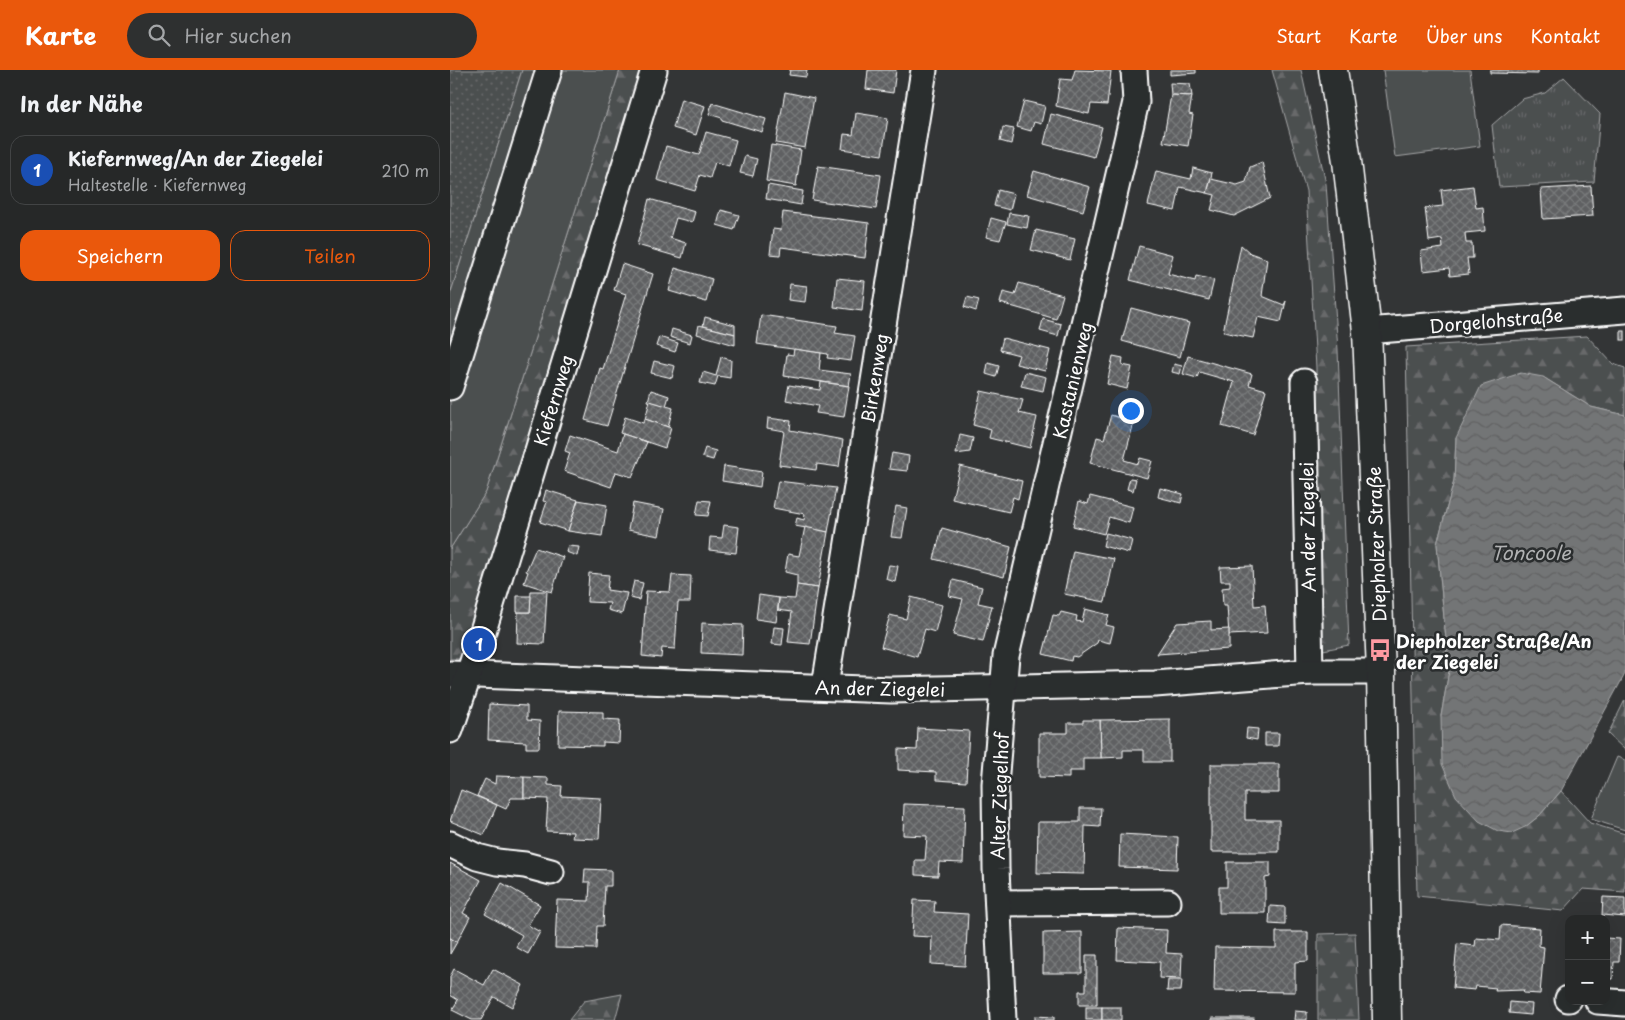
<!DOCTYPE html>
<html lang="de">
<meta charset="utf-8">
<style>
:root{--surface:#262828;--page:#2e3030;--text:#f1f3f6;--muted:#a4a6a8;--line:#424445;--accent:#ea580c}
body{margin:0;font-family:"Playpen Sans",sans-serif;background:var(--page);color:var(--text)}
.controls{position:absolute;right:15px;bottom:15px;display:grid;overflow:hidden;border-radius:10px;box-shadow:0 5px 20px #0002}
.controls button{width:45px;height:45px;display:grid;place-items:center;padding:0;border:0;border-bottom:1px solid var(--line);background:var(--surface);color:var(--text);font:25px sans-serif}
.you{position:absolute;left:680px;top:340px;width:18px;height:18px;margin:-12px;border:4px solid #fff;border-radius:50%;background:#1a73e8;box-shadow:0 0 0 8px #1a73e833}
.badge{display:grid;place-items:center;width:32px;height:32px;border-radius:50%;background:var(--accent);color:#fff;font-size:16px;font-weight:700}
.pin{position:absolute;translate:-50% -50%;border:2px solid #fff;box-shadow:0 1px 5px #0006}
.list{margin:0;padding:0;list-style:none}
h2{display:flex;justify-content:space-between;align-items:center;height:65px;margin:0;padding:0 20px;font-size:21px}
h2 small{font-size:16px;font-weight:400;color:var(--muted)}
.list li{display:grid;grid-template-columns:32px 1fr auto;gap:15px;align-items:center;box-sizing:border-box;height:70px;margin:0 10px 10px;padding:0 10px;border:1px solid var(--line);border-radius:15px}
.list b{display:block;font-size:19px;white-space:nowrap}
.list p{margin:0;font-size:16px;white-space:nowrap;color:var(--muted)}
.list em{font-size:16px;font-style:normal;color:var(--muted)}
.actions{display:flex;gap:10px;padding:15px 20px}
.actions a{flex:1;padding:11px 0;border:1px solid var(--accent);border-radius:15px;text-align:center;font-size:18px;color:var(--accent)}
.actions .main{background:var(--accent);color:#fff}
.icon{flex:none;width:28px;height:28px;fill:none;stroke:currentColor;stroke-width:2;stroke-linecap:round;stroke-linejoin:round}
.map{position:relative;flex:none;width:1175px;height:950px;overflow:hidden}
header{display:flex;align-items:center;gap:30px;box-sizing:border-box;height:70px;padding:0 25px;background:var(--accent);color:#fff}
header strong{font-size:24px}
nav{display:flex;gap:28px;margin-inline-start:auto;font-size:18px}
.search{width:350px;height:45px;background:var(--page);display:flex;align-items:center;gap:12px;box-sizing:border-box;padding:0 18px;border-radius:28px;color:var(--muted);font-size:19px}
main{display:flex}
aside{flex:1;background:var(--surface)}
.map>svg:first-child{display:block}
</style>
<header>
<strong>Karte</strong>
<div class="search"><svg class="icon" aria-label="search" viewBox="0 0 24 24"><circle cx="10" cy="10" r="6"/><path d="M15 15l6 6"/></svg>Hier suchen</div>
<nav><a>Start</a><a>Karte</a><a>Über uns</a><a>Kontakt</a></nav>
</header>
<main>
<aside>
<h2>In der Nähe<small></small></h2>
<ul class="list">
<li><span class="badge" style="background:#1a4fb4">1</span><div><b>Kiefernweg/An der Ziegelei</b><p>Haltestelle · Kiefernweg</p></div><em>210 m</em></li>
</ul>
<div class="actions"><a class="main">Speichern</a><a>Teilen</a></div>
</aside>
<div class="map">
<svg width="1175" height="950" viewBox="0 0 1175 950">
<defs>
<pattern id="grass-dots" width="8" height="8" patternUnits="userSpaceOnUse" patternTransform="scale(1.25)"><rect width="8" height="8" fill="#4c4f50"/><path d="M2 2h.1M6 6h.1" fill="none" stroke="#67696a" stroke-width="1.8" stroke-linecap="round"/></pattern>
<pattern id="forest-firs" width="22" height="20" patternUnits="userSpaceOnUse" patternTransform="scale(1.25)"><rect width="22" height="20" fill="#4c4f50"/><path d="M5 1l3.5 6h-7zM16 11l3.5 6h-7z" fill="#67696a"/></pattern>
<pattern id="park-tufts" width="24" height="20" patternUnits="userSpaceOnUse" patternTransform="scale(1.25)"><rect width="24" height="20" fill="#4c4f50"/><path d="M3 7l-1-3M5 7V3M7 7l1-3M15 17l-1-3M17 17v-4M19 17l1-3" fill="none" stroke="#67696a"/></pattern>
<pattern id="water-waves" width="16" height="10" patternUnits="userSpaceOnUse" patternTransform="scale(1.25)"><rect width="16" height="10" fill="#737576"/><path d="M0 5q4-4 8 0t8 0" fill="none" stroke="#606061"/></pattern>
<pattern id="building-cross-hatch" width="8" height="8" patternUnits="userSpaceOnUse" patternTransform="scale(1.25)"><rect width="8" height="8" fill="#5f6162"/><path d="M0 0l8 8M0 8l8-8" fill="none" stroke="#77797a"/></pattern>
</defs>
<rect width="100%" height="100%" fill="#333536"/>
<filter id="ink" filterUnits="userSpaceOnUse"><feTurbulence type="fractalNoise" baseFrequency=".02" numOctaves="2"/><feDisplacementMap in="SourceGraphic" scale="10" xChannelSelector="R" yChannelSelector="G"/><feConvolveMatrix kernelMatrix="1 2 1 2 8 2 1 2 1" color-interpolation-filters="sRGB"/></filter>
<g filter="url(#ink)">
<!-- grass -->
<polygon fill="url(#grass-dots)" stroke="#a6a7a8" points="0,0 72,0 0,225"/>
<!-- forest -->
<g fill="url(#forest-firs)" stroke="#a6a7a8">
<polygon points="170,0 195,0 11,589 0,589 0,479 36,422"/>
<polygon points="822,0 851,0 876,114 888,280 899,575 868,581 866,298 856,121"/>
<polygon points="1137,266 1163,294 1175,298 1175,345 1141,337 1093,307 1006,368 1004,411 987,474 999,601 991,646 1075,757 1089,746 1111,721 1140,753 1175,764 1175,822 1133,819 1113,841 967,826 956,277"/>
<polygon points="1175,630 1175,680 1158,664"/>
<polygon points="905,863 909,950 868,950 868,864"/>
<polygon points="172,924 165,950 119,950 134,931"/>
</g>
<!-- park -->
<polygon fill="url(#park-tufts)" stroke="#a6a7a8" points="1114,7 1150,44 1144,112 1049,117 1042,55 1072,29 1095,23"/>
<!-- pitch -->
<g fill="#4c4f50" stroke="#a6a7a8">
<polygon points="72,0 170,0 36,422 0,479 0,225"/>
<polygon points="933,0 1020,0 1030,76 945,87"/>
<polygon points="1167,687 1175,690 1175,760 1141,749"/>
</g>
<!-- water -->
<polygon fill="url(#water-waves)" stroke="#abacad" points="1071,303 1093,307 1141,337 1175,345 1175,604 1111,721 1089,746 1075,757 1062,763 1048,761 1029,751 1006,726 992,694 991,646 999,601 987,474 1004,411 1006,368 1031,316"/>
<!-- building -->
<g fill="url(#building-cross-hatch)" stroke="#fff">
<polygon points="340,0 357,0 356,7 339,5"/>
<polygon points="418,0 446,0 443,23 416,19"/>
<polygon points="625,0 661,1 657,35 641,34 639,44 606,36 610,9 622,10"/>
<polygon points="720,0 746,0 746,3 720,5"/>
<polygon points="1040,0 1088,0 1088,4 1040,3"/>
<polygon points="720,13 740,14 742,26 721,25"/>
<polygon points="335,22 364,28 355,78 326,73"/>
<polygon points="721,25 742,26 739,44 743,45 738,76 713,72"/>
<polygon points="231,29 255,36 246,65 223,58"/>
<polygon points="574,31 595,36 591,54 584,52 581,61 567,57"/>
<polygon points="262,33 316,49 312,62 272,50 272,48 259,44"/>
<polygon points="406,43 438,48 432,85 392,79 394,64 403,65"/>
<polygon points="601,44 652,57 644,87 594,74"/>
<polygon points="553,57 564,59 561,74 550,71"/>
<polygon points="256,62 286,70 279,96 265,92 260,108 250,105 245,121 207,110 216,76 249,85"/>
<polygon points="321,75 351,80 346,116 316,111"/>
<polygon points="295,86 307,89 303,106 290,103"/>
<polygon points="812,92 820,128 784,146 761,140 765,125 757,123 761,109 787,115 796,112 800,97"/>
<polygon points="368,96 431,105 426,139 362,130"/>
<polygon points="743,98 762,103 757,123 730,117 725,141 698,135 706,101 741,109"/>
<polygon points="584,101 640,117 633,141 577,125"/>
<polygon points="318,115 353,121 351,135 316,129"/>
<polygon points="1023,116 1026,138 1033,137 1035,161 1015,163 1016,173 1022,173 1023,188 1017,188 1019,204 1000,206 999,198 973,201 971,181 993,178 992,169 979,171 975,138 993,136 991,120"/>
<polygon points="1141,116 1143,146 1093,149 1091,119"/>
<polygon points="548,120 564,124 560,140 544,136"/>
<polygon points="199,129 245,142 242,152 226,148 220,168 236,173 232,188 187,175"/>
<polygon points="271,140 289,145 284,160 267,155"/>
<polygon points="333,142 419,153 415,188 331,177 330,185 320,184 323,159 331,160"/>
<polygon points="559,143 579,146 577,158 557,154"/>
<polygon points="541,148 556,152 550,170 536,167"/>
<polygon points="586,160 625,169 620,190 581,180"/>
<polygon points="791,175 800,183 817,189 812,226 834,235 836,231 831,252 808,247 803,268 773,262"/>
<polygon points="689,176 723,185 718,204 745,211 746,206 764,210 759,230 680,210"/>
<polygon points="172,194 203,204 157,356 135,350 150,298 153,299 176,224 164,220"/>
<polygon points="225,198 262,209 256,232 219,221"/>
<polygon points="387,208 415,211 412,241 384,237"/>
<polygon points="569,213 613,225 606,249 550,233 553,222 565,225"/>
<polygon points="340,214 357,216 355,232 338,230"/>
<polygon points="517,227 529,230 526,241 514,237"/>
<polygon points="681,238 739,253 730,287 672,271"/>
<polygon points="311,245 387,256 385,263 405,266 401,291 377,288 378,284 307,274"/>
<polygon points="255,247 285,255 285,264 253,256"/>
<polygon points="593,249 611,254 608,266 590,261"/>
<polygon points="249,255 285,264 285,275 247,264"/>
<polygon points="222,259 242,265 240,273 220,267"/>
<rect x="1171" y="261" width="4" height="9"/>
<polygon points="209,267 228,273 225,282 206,276"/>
<polygon points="553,268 600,280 595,301 566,294 569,285 550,280"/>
<polygon points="344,279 371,283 369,300 401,304 399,316 334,306 337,284 343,285"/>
<polygon points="663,286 673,288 672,295 682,297 677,319 657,314"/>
<polygon points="738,286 802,304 799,315 816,320 803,365 772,356 784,312 749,302 747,308 733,304"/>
<polygon points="271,287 281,290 280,308 268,306 265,316 250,313 253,302 266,306"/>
<polygon points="204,291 225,296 222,308 201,303"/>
<polygon points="538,293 549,296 546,307 536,304"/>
<polygon points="724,294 732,296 730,304 722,302"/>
<polygon points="575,302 596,307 593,321 571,316"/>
<polygon points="371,312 399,316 394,347 366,343 368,336 336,330 339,315 370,320"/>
<polygon points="201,320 219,326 216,336 198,331"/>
<polygon points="531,321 573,330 569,343 587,347 580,378 539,368 541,360 523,355"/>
<polygon points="200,331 223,338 218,357 195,349"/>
<polygon points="661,345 684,352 674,390 688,394 690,388 702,391 697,408 640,393 647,367 654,369"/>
<polygon points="175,347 193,353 195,349 221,358 215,378 170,363"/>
<polygon points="318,348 341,351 340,360 393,370 389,397 367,394 366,400 329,395 334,361 317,358"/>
<polygon points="173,364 197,372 182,407 166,402 161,417 114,401 120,383 115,381 120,365 168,381"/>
<polygon points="510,365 523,368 520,382 506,384"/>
<polygon points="255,378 266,381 263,390 252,387"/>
<polygon points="442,383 459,386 457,401 439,399"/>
<polygon points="274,396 312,402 310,417 272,411"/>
<polygon points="510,396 572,411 568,429 563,427 559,442 502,429"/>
<polygon points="680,408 686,409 683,421 677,419"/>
<polygon points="328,411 386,418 378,462 345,456 347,448 354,450 355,444 323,438"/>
<polygon points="710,418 733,424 731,433 708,427"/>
<polygon points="96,420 128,430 118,461 90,452 97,432 93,431"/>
<polygon points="640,426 683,437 679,453 659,447 654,464 623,456 629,431 638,434"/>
<polygon points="128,430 157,435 152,466 118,461"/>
<polygon points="249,430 261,431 258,446 246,445"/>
<polygon points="183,433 214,439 209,466 178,460"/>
<polygon points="446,436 457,438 452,468 441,467"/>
<polygon points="274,455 289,457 286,483 259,480 260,467 272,468"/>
<polygon points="355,457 378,462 368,518 347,515 347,505 335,502 338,484 349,486"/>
<polygon points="492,458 561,477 554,507 484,489"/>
<polygon points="656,463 682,470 679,483 653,476"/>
<polygon points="118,476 129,477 127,486 116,482"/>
<polygon points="86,478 113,487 102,522 74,513 78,502 76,501"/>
<polygon points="623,481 664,489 655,532 614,524"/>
<polygon points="439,495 448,496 445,512 436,509"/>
<polygon points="802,496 804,536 815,535 817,563 779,565 777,536 773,536 772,518 780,517 780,511 771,511 770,497"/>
<polygon points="139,503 159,505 157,520 177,523 172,544 158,540 160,533 137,532"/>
<polygon points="222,505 241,506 240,532 228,532 225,579 212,578 211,588 192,586 196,521 220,522"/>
<polygon points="503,510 532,517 528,533 542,536 533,572 503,565 513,529 499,526"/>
<polygon points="184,511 193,513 189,530 180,528"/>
<polygon points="347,515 368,518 360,574 338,572 342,542 328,540 329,528 345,529"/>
<polygon points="81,521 97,521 94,574 67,573 68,542 80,542"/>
<polygon points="309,525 329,528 326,552 306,549"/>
<polygon points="67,526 81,526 80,542 67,542"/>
<polygon points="461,527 492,535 485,562 475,559 467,587 431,577 440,545 456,549"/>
<polygon points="635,539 659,545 656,555 664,557 660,573 648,570 647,573 627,587 622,586 621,591 593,584 603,545 609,546 611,542 627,546 626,551 632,552"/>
<polygon points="761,551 761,560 779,559 779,579 707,584 727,553"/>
<polygon points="252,553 293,555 292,585 251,583"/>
<polygon points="324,557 334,558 332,575 322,574"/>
<polygon points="39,634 77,636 77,650 90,651 89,678 76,678 76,672 38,670"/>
<polygon points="109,641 153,642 153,649 170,650 169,673 153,672 153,676 108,675"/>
<polygon points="720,649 720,692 694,692 694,680 673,680 673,687 651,688 650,650"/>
<polygon points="633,650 650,650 651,688 633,688 633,701 619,701 619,708 589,707 589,663 618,663 618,653 633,653"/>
<polygon points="468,658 519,661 516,712 486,710 486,702 448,700 448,679 467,680"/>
<polygon points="797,658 808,659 807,670 796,668"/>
<polygon points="815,663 829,663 828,676 815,676"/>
<polygon points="761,694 829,694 829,723 795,723 795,750 829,750 829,782 761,782"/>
<polygon points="46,706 74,707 74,728 61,728 56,739 27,726 35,709 45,714"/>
<polygon points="74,707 98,708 98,715 112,716 111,726 151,728 149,769 122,768 123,762 96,761 98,729 74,728"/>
<polygon points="11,720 47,735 34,765 0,751"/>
<polygon points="454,734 515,736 513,793 489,792 488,806 465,805 465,790 475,790 477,766 453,765"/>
<polygon points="630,738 651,738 650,757 635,756 634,804 587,803 588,752 630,752"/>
<polygon points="670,764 728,767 727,799 669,797"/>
<polygon points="777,792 820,792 820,807 815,808 815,843 769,843 769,817 777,817"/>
<polygon points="0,793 31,810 13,843 20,847 7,872 0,868"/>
<polygon points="135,799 161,800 161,816 155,816 153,856 147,856 146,879 105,878 107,830 139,831 140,812 134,812"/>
<polygon points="52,813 90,835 78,855 90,862 78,884 66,877 72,865 35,844"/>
<polygon points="1153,827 1175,828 1175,847 1152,845"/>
<polygon points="464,830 485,831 484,842 518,844 515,896 481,894 482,867 462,866"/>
<polygon points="820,836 835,837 835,855 819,854"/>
<polygon points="1051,855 1090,858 1089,876 1094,877 1090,924 1073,923 1074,920 1045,921 1046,918 1026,916 1025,920 1003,918 1007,874 1025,876 1026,868 1050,870"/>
<polygon points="668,858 717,860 716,883 732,884 731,909 709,908 710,892 667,890"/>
<polygon points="632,862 632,903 593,903 593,863"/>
<polygon points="826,862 858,862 858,891 845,892 845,922 764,921 765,877 826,878"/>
<polygon points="0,868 7,872 0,884"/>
<polygon points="1156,868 1170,869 1169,892 1164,892 1163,909 1156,909"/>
<polygon points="636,885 647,885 647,935 629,935 629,921 636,921"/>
<polygon points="4,899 34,915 43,899 73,915 62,937 44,927 31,950 22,950 2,940 8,930 0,925 0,907"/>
<polygon points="718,910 732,910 731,921 717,921"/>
<polygon points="1060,932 1082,934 1081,945 1059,943"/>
<rect x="636" y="937" width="16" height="13"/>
<rect x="652" y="937" width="19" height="13"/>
<polygon points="845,941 857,942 857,950 844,950"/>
<polygon points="585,946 604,947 604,950 585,950"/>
<rect x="762" y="948" width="42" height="2"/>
</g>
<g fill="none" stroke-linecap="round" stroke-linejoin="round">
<defs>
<g id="minor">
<polyline points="917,261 1175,240"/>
<polyline points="854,312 860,602"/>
<polyline points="0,317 99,0"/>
<polyline points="0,604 441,620 705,614 860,602 931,602"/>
<polyline points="375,616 474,0"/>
<polyline points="0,660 29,574 204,0"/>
<polyline points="0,774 27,787 47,792 75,795 101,802"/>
<polyline points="548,833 718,832"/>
<polyline points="1118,929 1119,929"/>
<polyline points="1148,931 1175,933"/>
<polyline points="553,950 546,799 545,714 556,586 686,32 684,0"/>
</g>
<polyline id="major" points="883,0 897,91 917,261 931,602 937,950"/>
</defs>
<!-- minor casing -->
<use href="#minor" stroke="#fff" stroke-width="29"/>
<!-- major casing -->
<use href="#major" stroke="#fff" stroke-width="31"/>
<!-- minor -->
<use href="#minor" stroke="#2a2d2e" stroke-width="25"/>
<!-- major -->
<use href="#major" stroke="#2a2d2e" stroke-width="28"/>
</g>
</g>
<!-- icons -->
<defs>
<symbol id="bus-bare" viewBox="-9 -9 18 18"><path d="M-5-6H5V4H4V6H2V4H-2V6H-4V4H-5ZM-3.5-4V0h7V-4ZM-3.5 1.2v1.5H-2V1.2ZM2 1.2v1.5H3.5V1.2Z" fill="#ff9aa2" stroke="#2a2d2e" stroke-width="2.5" paint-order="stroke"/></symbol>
</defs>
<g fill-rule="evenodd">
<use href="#bus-bare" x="914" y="564" width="32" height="32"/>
</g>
<g text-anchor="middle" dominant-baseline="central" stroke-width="5" stroke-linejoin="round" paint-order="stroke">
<!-- street labels -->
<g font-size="18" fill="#fff" stroke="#2a2d2e">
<text transform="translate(1046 250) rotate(-5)">Dorgelohstraße</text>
<text transform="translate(424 308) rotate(-81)">Birkenweg</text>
<text transform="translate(622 310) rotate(-77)">Kastanienweg</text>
<text transform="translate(103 330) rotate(-73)">Kiefernweg</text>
<text transform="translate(857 457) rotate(-91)">An der Ziegelei</text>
<text transform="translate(926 474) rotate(-92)">Diepholzer Straße</text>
<text transform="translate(430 618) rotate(1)">An der Ziegelei</text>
<text transform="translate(549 726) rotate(-88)">Alter Ziegelhof</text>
</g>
<!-- poi labels -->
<g font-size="18" font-weight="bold" fill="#fff" stroke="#2a2d2e" text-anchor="start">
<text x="946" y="570">Diepholzer Straße/An<tspan x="946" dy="21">der Ziegelei</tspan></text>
</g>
<!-- water labels -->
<g font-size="19" font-style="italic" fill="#b2b3b4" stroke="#2a2d2e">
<text x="1081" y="482">Toncoole</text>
</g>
</g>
</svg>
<div class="controls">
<button>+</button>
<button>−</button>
</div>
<div class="you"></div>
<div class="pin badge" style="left:29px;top:574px;background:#1a4fb4">1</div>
</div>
</main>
